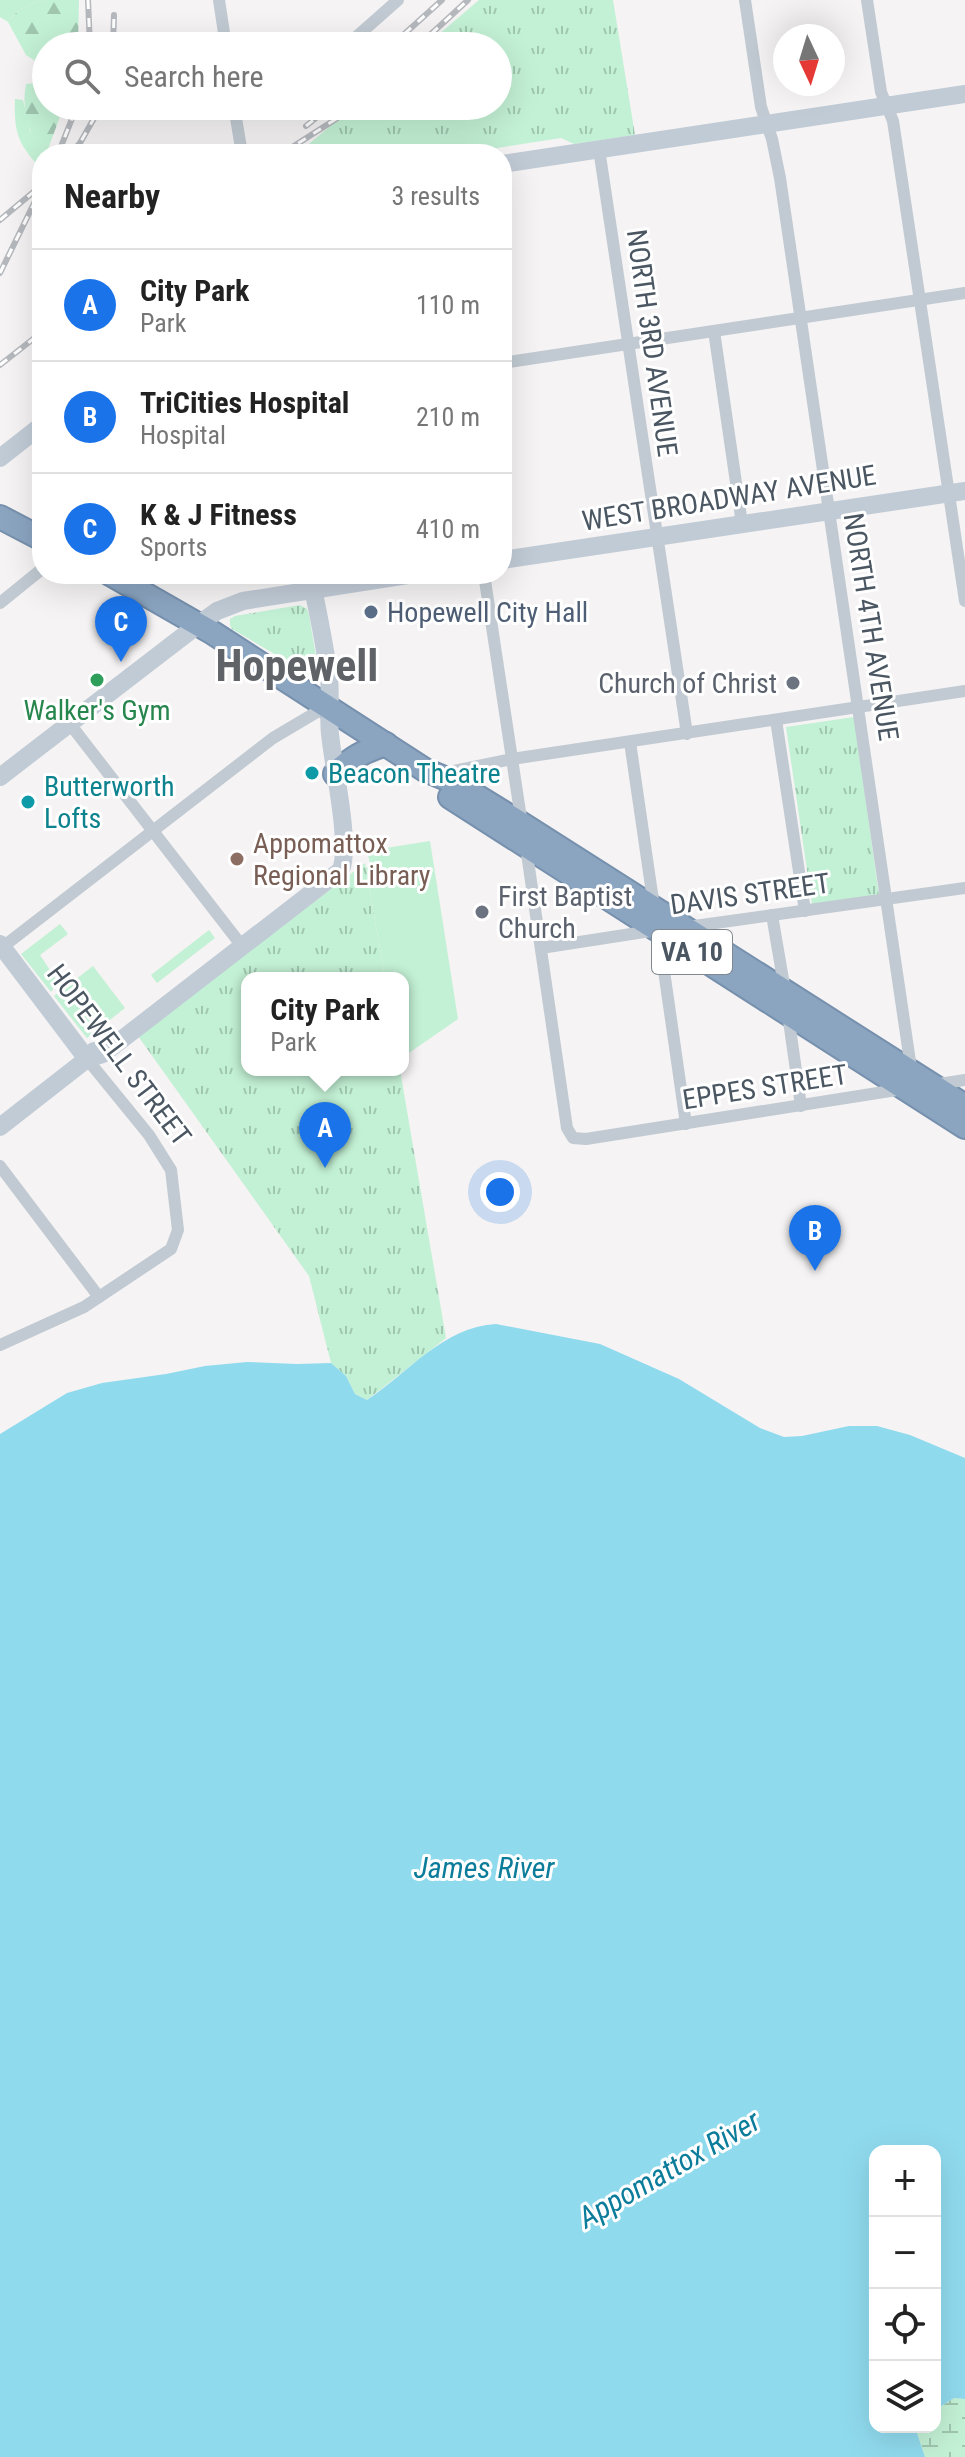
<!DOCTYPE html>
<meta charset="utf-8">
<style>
:root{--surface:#fff;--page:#f2f2f2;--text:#222;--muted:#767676;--line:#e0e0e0;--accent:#1a73e8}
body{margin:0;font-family:"Roboto Condensed",sans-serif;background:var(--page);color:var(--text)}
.controls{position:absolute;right:24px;bottom:24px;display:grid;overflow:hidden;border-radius:16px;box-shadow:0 8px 32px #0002}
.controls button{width:72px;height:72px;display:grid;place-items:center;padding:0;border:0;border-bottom:2px solid var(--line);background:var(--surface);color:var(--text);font:40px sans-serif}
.compass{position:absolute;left:773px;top:24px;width:72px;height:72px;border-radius:50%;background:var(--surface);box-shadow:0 8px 32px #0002;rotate:176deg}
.you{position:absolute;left:500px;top:1192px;width:28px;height:28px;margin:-20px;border:6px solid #fff;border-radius:50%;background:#1a73e8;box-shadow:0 0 0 12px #1a73e833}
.badge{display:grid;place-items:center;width:52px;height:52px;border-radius:50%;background:var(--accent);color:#fff;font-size:26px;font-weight:700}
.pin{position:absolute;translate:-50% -66px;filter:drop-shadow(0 2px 4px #0008)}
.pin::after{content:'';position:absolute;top:42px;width:28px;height:24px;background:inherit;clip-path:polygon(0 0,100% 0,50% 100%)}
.popup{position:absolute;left:241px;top:972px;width:168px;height:104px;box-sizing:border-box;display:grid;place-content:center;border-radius:16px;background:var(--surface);filter:drop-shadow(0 2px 6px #0005);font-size:26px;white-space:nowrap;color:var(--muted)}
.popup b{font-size:30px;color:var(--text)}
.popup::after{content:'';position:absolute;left:50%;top:100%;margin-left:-16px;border:16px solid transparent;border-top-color:var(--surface)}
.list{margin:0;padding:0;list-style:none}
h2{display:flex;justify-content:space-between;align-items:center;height:104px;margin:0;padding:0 32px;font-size:34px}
h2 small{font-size:26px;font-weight:400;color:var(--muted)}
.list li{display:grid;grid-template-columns:52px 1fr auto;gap:24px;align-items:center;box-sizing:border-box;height:112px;padding:0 32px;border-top:2px solid var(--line)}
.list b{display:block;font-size:30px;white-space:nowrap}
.list p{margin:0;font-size:26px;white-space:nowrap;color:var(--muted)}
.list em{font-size:26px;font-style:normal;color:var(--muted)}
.icon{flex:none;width:44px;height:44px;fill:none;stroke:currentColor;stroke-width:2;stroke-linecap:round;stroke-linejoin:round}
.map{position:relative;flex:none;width:965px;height:2457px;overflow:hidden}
.search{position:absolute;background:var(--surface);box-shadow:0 8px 32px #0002;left:32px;top:32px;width:480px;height:88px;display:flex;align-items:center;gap:20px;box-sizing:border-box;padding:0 28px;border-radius:44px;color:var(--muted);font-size:30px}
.panel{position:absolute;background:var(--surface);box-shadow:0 8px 32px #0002;left:32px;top:144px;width:480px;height:440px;border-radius:32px}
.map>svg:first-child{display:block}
</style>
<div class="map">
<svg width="965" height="2457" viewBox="0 0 965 2457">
<defs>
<pattern id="forest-firs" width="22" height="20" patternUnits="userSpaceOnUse" patternTransform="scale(2)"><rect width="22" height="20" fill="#c3f1d5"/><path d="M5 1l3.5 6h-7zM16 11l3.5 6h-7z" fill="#a0c6b0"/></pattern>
<pattern id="wetland-marsh" width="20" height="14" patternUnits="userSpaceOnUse" patternTransform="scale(2)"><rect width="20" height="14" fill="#c3f1d5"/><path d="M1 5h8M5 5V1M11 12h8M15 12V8" fill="none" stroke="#a0c6b0"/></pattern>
<pattern id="park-tufts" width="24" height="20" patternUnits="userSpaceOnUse" patternTransform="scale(2)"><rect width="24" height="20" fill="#c3f1d5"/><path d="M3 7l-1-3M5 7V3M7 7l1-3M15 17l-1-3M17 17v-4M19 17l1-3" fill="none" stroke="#a0c6b0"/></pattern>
</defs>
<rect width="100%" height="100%" fill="#f5f3f3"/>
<!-- green -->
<g fill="#c3f1d5">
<path d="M0 0H44C30 4 16 9 8 22L0 17Z"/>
<path d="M15 99 23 100 30 131 44 146 51 141 46 154H42L41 169C18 143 14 134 15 99Z"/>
<polygon points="430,841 458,1019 403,1057 403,978 385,978 366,868 370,863 367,851"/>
<polygon points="60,924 68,934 40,955 58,982 51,992 21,954"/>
<polygon points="209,930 215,938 157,983 151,975"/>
<polygon points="93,966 125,1008 87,1038 54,996"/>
</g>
<!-- forest -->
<g fill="url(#forest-firs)">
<path d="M44 0H79L78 46H46V68L26 55 8 22C16 9 30 4 44 0Z"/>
<path d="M46 82V106H64L51 141 44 146 37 144C26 125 22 105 26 84Z"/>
</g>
<!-- wetland -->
<polygon fill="url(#wetland-marsh)" points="954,2398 965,2399 965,2457 925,2457 917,2433 920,2427 935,2427 935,2410"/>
<!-- park -->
<g fill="url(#park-tufts)">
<polygon points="479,0 613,0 635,135 574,144 561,138 459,154 297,154 354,106 498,106 498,46 425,46"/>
<polygon points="300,605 307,609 309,615 318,668 312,676 232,629 230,625 230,619 235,616"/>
<polygon points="854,717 879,895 812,904 786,727"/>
<polygon points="365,863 385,978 247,978 247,1070 400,1070 446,1338 367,1400 355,1394 346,1376 331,1363 309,1276 138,1036"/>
</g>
<!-- water -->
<path fill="#90daee" d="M496 1324 600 1344 679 1379 760 1428 784 1437 802 1436 849 1426H877L910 1435 965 1458V2399L954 2398 935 2410V2151H875V2427H920L917 2433 925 2457H0V1434L67 1393 102 1383 166 1374 205 1366 247 1362 297 1364 331 1363 346 1376 355 1394 367 1400C408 1373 443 1327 496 1324Z"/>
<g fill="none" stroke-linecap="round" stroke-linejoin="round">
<defs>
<g id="highway">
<polyline points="0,517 42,539"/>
<polyline points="110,574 213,633 425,770 454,782 522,824 965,1106"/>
<path d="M335 774C351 758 364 751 386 744"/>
<polyline points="450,797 965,1127"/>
</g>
</defs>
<!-- highway casing -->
<use href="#highway" stroke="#7690ad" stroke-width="26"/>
<!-- street -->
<g stroke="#c1cad2" stroke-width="12">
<polyline points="219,0 226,46"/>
<polyline points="745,0 761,107 772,139 780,178 912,1075"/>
<polyline points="867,0 881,92 893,121 965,601"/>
<polyline points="346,46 398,0"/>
<polyline points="234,106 242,154"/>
<polyline points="235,110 260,106"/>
<polyline points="599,149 687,734"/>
<polyline points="714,331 742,524"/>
<polyline points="502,363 965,293"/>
<polyline points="484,574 522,825"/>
<polyline points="0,603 42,569"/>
<polyline points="776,720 805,911"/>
<polyline points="70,724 242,946"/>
<polyline points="630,742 654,907"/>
<polyline points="439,774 512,759 965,691"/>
<polyline points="526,847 567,1128 573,1138 586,1139 903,1089"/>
<polyline points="772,915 785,991"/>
<polyline points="687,927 965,888"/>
<polyline points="658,929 686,1124"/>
<polyline points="541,948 657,930"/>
<polyline points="0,949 273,738 327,706"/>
<polyline points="788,1014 801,1106"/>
<polyline points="933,1085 965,1080"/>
<polyline points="0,1166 99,1297"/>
<polyline points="0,1345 84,1307 171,1249 178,1230 171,1170 149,1135 87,1059"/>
</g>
<!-- secondary -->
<g stroke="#c1cbd6" stroke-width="18">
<polyline points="502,164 965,94"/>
<polyline points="0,458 42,425"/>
<polyline points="502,560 965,491"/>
<polyline points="0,777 199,624 217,611 243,601 414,574"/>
<polyline points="0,944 87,1059"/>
<path d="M87 1059 103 1054 341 870C351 843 333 766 330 734 328 715 331 697 329 678 325 643 317 609 310 574"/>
<polyline points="0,1127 87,1059 94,1051"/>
</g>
<!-- highway -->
<use href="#highway" stroke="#8ba5c1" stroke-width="22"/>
<defs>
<g id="rail">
<polyline points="88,0 90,46"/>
<polyline points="113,46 114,15"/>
<polyline points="391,46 442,0"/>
<polyline points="418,46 468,0"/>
<polyline points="306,126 331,106"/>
<polyline points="283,153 336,119 350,106"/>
<polyline points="58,154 77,106"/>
<polyline points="70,154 80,143 101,106"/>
<polyline points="0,220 37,189"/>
<polyline points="0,273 42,187"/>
<polyline points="0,365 42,332"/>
</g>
</defs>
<!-- rail casing -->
<use href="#rail" stroke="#b5b8bd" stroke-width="6"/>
<!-- rail -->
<use href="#rail" stroke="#fff" stroke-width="3" stroke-dasharray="9" stroke-linecap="butt"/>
</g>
<!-- markers -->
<circle fill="#5c6f8a" stroke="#fff" stroke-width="3" cx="371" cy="612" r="8"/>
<circle fill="#2e9e5b" stroke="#fff" stroke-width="3" cx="97" cy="680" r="8"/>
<g fill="#6b7280" stroke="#fff" stroke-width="3">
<circle cx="793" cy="683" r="8"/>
<circle cx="482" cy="912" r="8"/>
</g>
<g fill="#0f9aa8" stroke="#fff" stroke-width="3">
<circle cx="312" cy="773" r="8"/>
<circle cx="28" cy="802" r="8"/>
</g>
<circle fill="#8d6e63" stroke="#fff" stroke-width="3" cx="237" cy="859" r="8"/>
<g text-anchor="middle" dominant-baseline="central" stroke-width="6" stroke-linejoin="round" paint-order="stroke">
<!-- shield labels -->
<rect fill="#fff" stroke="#808990" stroke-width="2" x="652" y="930" width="80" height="44" rx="6"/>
<g font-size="26" font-weight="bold" fill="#4a5661">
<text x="692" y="952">VA 10</text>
</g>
<!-- street labels -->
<g font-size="28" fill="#4a5661" stroke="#fff">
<text transform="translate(652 343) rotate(82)">NORTH 3RD AVENUE</text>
<text transform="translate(729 498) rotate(-9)">WEST BROADWAY AVENUE</text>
<text transform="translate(871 627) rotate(81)">NORTH 4TH AVENUE</text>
<text transform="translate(750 894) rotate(-8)">DAVIS STREET</text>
<text transform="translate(119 1055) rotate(53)">HOPEWELL STREET</text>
<text transform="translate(765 1087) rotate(-9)">EPPES STREET</text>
</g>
<!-- service labels -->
<g font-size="28" fill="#4e5e75" stroke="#fff" text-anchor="start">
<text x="387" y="612">Hopewell City Hall</text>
</g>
<!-- worship labels -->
<g font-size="28" fill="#5b616d" stroke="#fff" text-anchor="end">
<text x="777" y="683">Church of Christ</text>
<text x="498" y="896" text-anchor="start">First Baptist<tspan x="498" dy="32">Church</tspan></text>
</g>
<!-- leisure labels -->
<g font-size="28" fill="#27864d" stroke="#fff">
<text x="97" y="710">Walker's Gym</text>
</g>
<!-- culture labels -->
<g font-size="28" fill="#0d838f" stroke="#fff" text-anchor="start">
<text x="328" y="773">Beacon Theatre</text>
<text x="44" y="786">Butterworth<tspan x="44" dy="32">Lofts</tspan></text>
</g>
<!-- education labels -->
<g font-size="28" fill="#785e54" stroke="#fff" text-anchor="start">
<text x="253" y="843">Appomattox<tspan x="253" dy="32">Regional Library</tspan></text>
</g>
<!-- water labels -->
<g font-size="30" font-style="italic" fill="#0c7c9b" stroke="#fff">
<text x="484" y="1867">James River</text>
<text transform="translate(669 2169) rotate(-30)">Appomattox River</text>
</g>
<!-- town labels -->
<g font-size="44" font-weight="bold" fill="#5f6368" stroke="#fff">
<text x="297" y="666">Hopewell</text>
</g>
</g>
</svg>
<div class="controls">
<button>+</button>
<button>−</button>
<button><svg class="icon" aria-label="locate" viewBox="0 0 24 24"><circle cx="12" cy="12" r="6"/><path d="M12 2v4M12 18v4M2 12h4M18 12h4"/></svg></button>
<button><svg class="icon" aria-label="layers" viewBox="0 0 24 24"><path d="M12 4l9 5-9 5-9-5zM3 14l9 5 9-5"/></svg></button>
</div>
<svg class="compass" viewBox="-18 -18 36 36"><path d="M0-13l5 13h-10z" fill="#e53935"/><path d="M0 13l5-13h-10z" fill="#767676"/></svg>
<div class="you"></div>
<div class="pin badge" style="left:325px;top:1168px">A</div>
<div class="popup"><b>City Park</b>Park</div>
<div class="pin badge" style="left:815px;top:1271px">B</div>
<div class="pin badge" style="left:121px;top:662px">C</div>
<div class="search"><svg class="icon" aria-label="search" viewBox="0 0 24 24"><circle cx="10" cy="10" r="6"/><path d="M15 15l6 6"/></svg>Search here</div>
<section class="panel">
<h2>Nearby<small>3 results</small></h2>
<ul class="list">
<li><span class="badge">A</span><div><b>City Park</b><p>Park</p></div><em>110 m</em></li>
<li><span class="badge">B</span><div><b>TriCities Hospital</b><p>Hospital</p></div><em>210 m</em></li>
<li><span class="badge">C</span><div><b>K &amp; J Fitness</b><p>Sports</p></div><em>410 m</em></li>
</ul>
</section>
</div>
